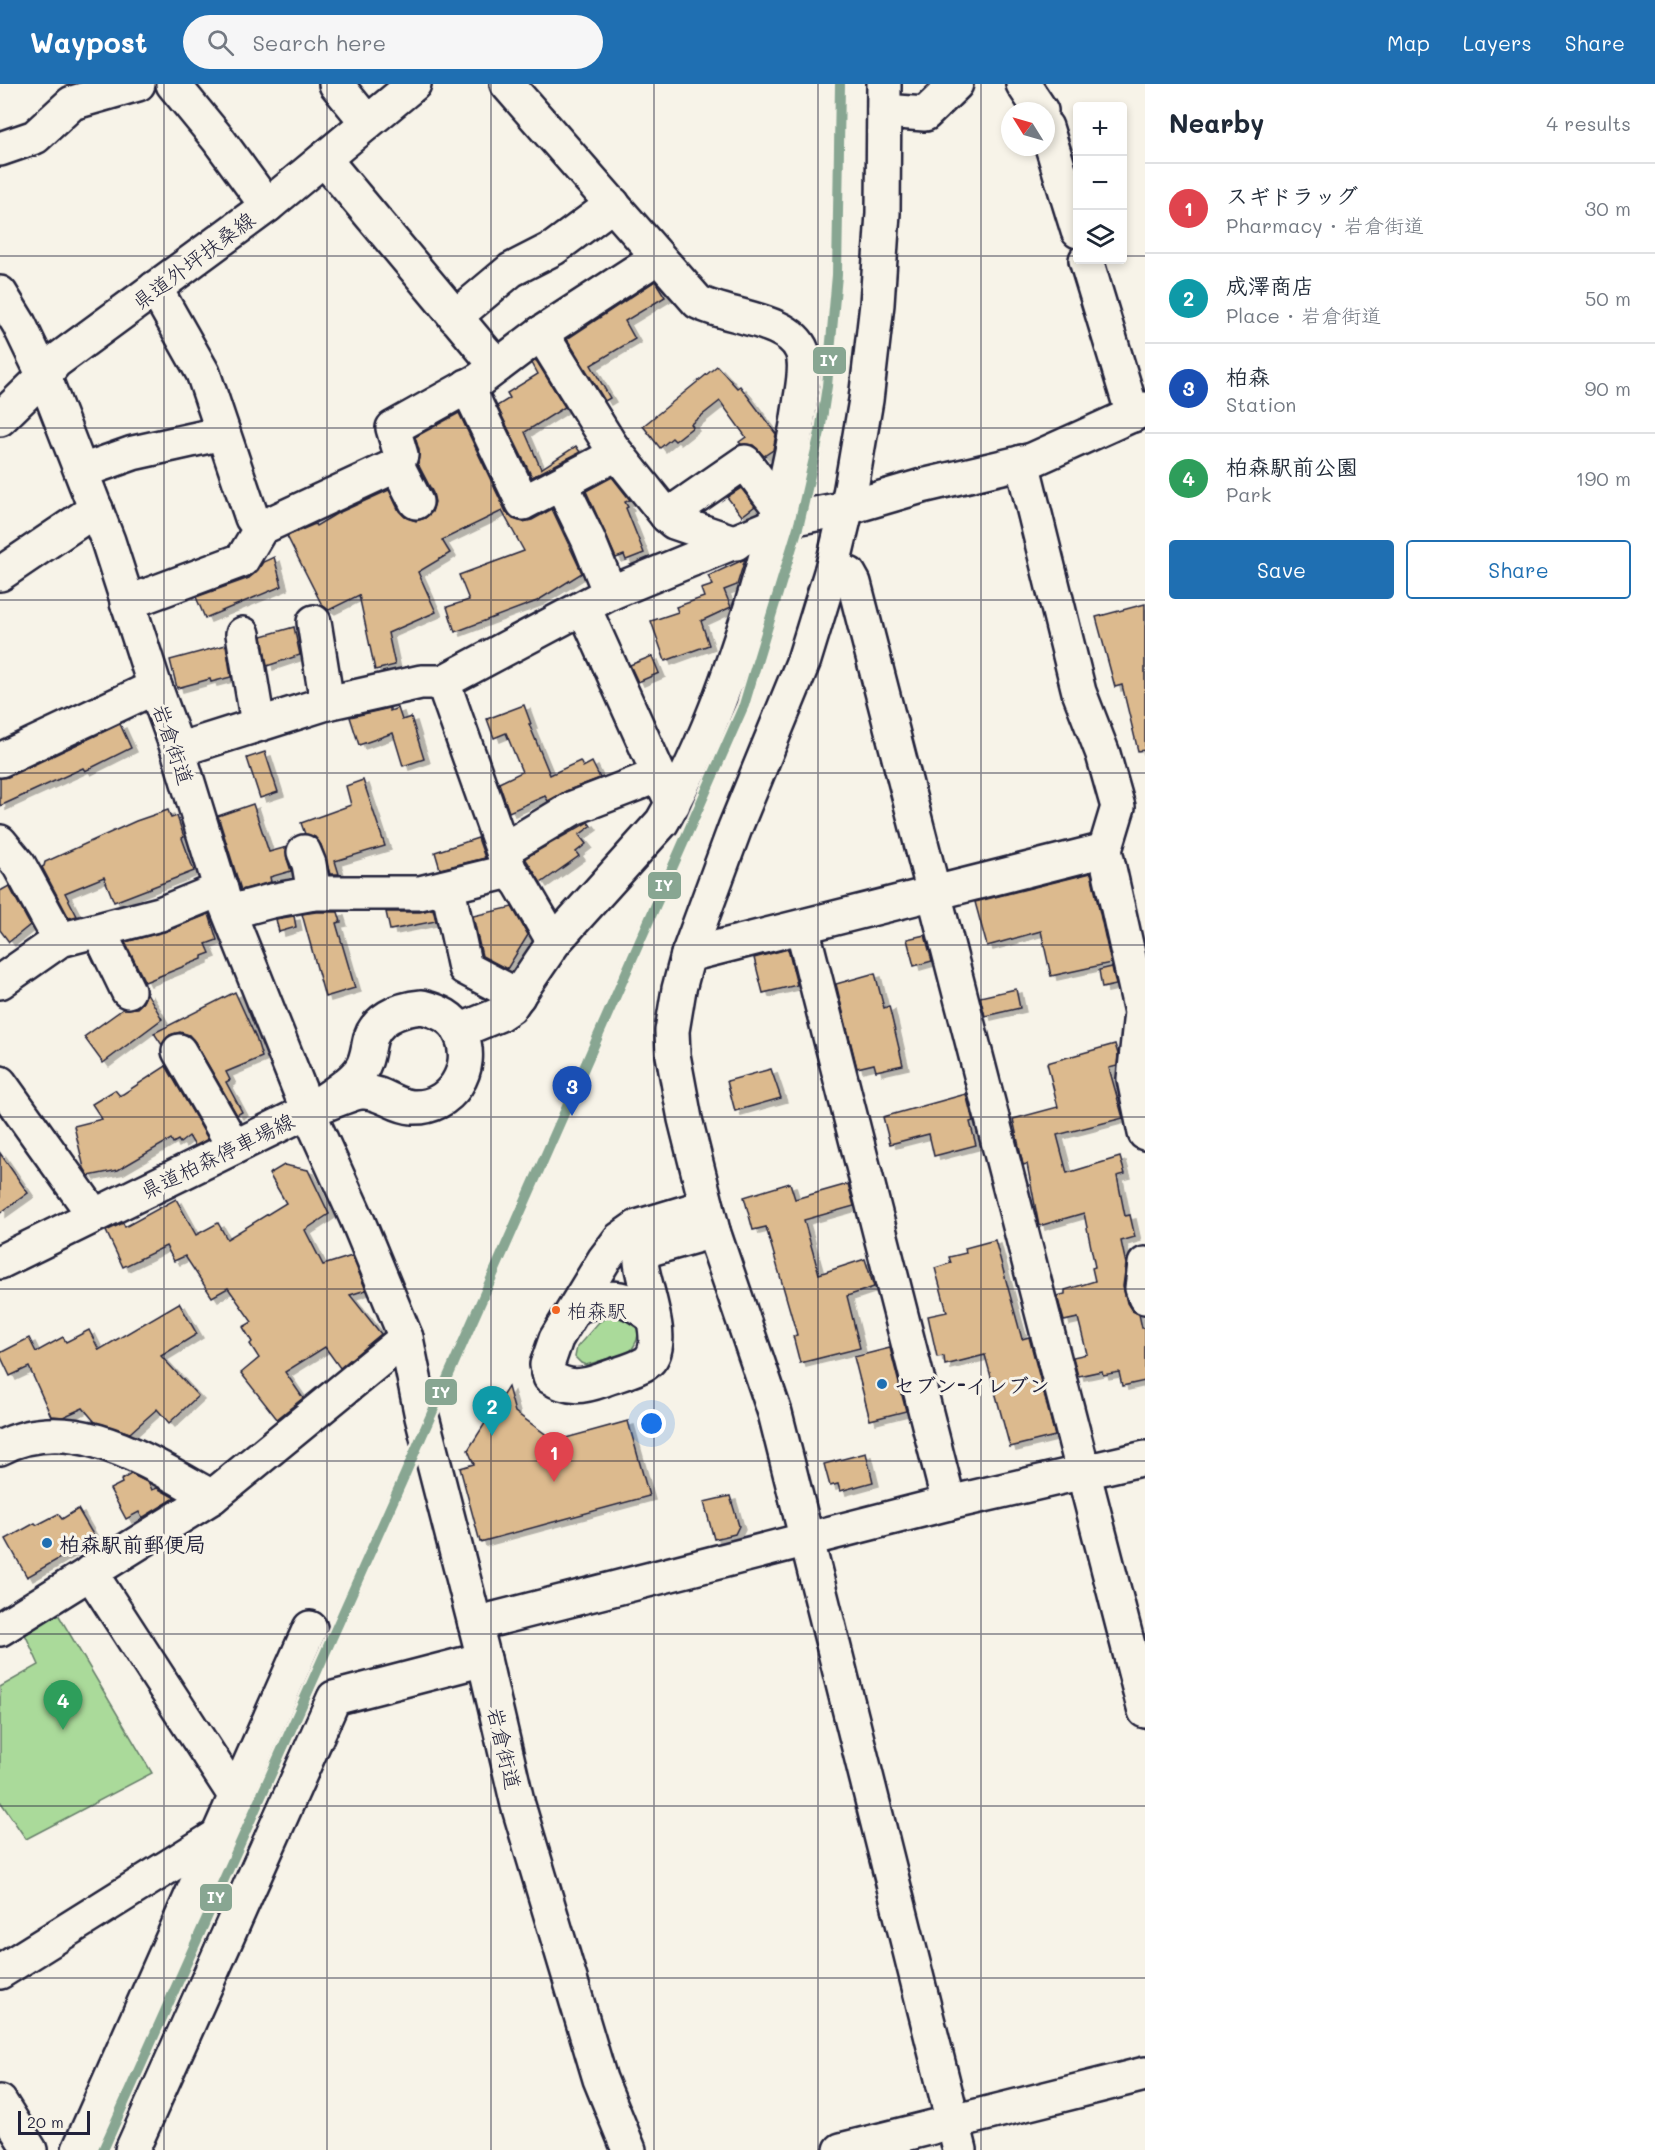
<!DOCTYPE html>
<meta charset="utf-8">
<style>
:root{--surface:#fff;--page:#f6f6f7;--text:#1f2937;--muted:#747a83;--line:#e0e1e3;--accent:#1f6fb2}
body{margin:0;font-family:Mali,"Klee One",sans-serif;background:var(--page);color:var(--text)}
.controls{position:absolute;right:18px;top:18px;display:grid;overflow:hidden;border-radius:6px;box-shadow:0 3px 9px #0003}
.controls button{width:54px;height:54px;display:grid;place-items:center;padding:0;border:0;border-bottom:2px solid var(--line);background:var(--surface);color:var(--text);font:30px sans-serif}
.compass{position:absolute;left:1001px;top:18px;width:54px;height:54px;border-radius:50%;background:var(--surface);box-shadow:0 3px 9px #0003;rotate:307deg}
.scale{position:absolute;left:18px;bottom:15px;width:72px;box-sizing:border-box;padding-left:6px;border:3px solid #22223b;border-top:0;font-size:16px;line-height:21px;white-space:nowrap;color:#22223b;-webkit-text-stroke:4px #f7f3e8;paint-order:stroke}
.you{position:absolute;left:652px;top:1340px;width:21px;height:21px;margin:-15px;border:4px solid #fff;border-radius:50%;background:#1a73e8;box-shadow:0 0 0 9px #1a73e833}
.badge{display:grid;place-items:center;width:39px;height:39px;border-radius:50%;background:var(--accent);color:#fff;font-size:20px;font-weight:700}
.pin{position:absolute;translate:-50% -50px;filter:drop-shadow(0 2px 3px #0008)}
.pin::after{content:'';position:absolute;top:32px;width:21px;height:18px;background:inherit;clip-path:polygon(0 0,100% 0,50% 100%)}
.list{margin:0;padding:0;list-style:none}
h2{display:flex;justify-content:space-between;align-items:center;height:78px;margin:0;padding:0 24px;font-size:26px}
h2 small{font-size:20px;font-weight:400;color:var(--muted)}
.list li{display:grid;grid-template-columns:39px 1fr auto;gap:18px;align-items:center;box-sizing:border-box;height:90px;padding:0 24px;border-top:2px solid var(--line)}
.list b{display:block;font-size:22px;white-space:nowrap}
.list p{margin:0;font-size:20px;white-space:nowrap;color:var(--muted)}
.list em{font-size:20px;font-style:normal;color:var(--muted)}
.actions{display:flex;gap:12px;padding:18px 24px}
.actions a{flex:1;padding:14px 0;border:2px solid var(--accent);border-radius:6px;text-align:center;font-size:21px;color:var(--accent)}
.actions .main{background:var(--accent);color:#fff}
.icon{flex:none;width:33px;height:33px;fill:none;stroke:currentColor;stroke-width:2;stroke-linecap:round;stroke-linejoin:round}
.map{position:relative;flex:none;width:1145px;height:2066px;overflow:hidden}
header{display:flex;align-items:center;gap:36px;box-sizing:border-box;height:84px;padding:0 30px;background:var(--accent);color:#fff}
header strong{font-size:28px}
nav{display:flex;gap:33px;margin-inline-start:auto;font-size:21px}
.search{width:420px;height:54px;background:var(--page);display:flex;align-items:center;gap:15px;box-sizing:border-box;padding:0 21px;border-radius:33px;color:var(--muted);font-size:22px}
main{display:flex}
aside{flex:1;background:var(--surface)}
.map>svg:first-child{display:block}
</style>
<header>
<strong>Waypost</strong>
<div class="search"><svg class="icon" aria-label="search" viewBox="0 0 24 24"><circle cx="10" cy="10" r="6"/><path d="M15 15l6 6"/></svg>Search here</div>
<nav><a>Map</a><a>Layers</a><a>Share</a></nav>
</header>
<main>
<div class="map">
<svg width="1145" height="2066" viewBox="0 0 1145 2066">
<defs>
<filter id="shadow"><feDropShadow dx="6" dy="4" stdDeviation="0" flood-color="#0004"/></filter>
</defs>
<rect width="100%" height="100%" fill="#f7f3e8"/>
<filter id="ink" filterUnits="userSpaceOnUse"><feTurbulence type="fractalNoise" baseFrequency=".0167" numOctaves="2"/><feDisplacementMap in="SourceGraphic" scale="12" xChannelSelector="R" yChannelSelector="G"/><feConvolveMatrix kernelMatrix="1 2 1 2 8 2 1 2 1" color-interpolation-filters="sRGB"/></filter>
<g filter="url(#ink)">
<!-- green -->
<g fill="#aada9a" stroke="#667e6a" stroke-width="1.5">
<path d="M620 1230C639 1241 644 1249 630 1268L586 1281 581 1279 575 1273 577 1263 599 1238 610 1231Z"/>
<polygon points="52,1520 152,1689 26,1755 0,1717 0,1603 39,1581 20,1539"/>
</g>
<!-- building -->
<g fill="#dcba8e" stroke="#22223b" stroke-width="1.5" filter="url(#shadow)">
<polygon points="655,197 665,213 625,237 635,255 591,281 610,314 605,317 567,255"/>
<polygon points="536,276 565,323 525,348 541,385 576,362 580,368 532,393 497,322 510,314 507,309 538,290 532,279"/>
<polygon points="717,282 737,304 740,302 776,350 773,366 764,372 753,361 741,360 739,358 746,353 720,317 691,340 693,343 675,357 672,354 660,364 643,342"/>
<polygon points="459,329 506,428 513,435 523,438 532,436 552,425 582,489 537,517 455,548 447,523 469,516 459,491 524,467 502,427 442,456 450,469 418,488 436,528 388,549 395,581 375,586 359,511 329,526 322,521 287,452 315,440 316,442 336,430 389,406 399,427 405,433 416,437 425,434 432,428 435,418 433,409 418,380 419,366 415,353"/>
<polygon points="612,393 630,416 625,418 628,423 626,424 644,469 626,476 624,471 616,474 586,407"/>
<polygon points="741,404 755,422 742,432 727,413"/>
<polygon points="274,473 282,502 205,534 196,513 249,494 258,486 263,478"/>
<polygon points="745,475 737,501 724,506 731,523 701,537 709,561 665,577 651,537 678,528 676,523 704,513 701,505 713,501 708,492"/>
<polygon points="1145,520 1145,666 1138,667 1122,601 1115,603 1096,533"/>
<polygon points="294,543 300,571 267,582 262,552"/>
<polygon points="226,561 231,593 211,598 210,595 177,604 170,576"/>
<polygon points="652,572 659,589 638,598 630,581"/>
<polygon points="524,621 531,640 529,640 550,691 580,677 583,683 592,678 600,694 566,707 548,717 545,712 509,728 499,699 522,688 506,649 494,654 487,635"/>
<polygon points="390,624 390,627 398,624 402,636 411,633 424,675 403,682 393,649 359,661 350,633"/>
<polygon points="120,640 131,664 85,687 83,684 0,722 0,694 8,693"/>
<polygon points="265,668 278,708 260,714 247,674"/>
<polygon points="363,696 385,762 335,777 339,790 330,790 321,761 315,753 305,750 301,739 351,721 346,702"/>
<polygon points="253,720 269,768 287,763 287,775 291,787 270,793 271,798 241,806 218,732"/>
<polygon points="168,726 171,734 177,732 184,753 182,754 194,787 114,818 104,793 65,809 77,832 69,834 42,783 44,782 45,778 136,737"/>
<polygon points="588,738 591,742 579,751 586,760 576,768 579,772 541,799 525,774"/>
<polygon points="478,754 485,774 440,785 435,768"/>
<polygon points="1091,789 1111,879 1051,892 1041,847 987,862 975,818"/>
<polygon points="9,802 30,841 9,858 0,846 0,807"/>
<polygon points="512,823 528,851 507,885 482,872 473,832"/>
<polygon points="433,825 436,837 390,846 386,828 420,828"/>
<polygon points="316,828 338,828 341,838 336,839 355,904 325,913 302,830"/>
<polygon points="209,830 217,856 206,860 210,869 202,872 202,875 145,898 125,858 167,847"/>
<polygon points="294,832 296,843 279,848 276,835"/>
<polygon points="925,851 932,877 914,882 907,855"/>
<polygon points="788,865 797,901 763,909 754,874"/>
<polygon points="1112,883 1116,901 1102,904 1099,886"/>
<polygon points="875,889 884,924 889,922 903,981 876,987 874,980 857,984 836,900"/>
<polygon points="1016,905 1020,924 985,932 980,913"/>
<polygon points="235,908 256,954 262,973 226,988 230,996 226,998 242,1028 237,1031 195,958 189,951 180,948 170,951 162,961 154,949"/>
<polygon points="147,909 162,935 103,979 84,953 123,925 137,924 143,918"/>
<polygon points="1115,960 1118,970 1117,982 1109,984 1123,1034 1057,1051 1067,1089 1120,1073 1125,1090 1117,1092 1125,1132 1130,1131 1135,1153 1121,1157 1126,1180 1123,1202 1127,1219 1132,1227 1139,1230 1142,1244 1145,1244 1145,1297 1122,1302 1119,1288 1103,1291 1102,1287 1078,1292 1073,1273 1087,1270 1078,1234 1064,1237 1057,1212 1065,1210 1065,1206 1095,1197 1092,1184 1095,1183 1084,1129 1039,1142 1027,1080 1023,1081 1013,1035 1058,1023 1047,979"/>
<polygon points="166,982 208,1055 195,1062 189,1052 180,1059 178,1056 173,1059 171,1055 118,1086 89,1092 84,1084 74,1042 102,1035 92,1020 115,1006 120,1012"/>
<polygon points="771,985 781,1014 735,1027 727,997"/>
<polygon points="966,1010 973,1037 970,1038 976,1061 934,1072 929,1050 890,1060 883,1033"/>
<polygon points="0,1069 28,1109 0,1129"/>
<polygon points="284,1081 308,1086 329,1130 305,1146 323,1181 352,1172 366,1206 350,1211 381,1250 340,1284 325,1263 285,1288 303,1314 277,1335 241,1289 259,1274 250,1260 252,1258 243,1243 252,1238 228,1204 212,1213 185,1172 174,1177 166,1162 123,1183 106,1147 123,1139 125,1143 176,1115 196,1151 218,1139 227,1155 286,1119 269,1090"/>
<polygon points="790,1099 795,1115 848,1100 854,1122 804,1136 819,1190 865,1175 874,1203 847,1212 860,1264 800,1279 793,1252 797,1251 766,1143 753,1146 744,1113"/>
<polygon points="995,1156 1022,1255 1029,1253 1055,1352 1010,1363 985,1271 945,1281 944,1272 937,1273 928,1232 947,1228 935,1184 951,1179 949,1173 966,1169 965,1164"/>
<polygon points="179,1219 197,1250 161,1272 198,1312 169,1339 157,1325 130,1349 95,1338 83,1324 63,1333 51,1332 29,1283 10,1292 0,1271 0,1269 29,1254 36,1268 63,1253 66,1258 89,1246 99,1266"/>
<polygon points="890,1264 906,1327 870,1336 854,1273"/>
<polygon points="508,1303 515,1328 555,1357 628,1337 649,1412 480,1458 460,1384 474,1380 468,1366"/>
<polygon points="866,1369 873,1398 840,1407 838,1400 830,1402 824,1380"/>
<polygon points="131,1390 149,1399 152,1406 157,1404 175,1414 142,1434 139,1428 126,1435 110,1405 122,1399 121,1396"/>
<polygon points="730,1412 739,1442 735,1450 714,1455 704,1418"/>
<polygon points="78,1425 95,1454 27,1493 6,1455 35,1439 37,1441 58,1430 62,1435"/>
</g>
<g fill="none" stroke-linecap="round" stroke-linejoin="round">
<defs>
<g id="minor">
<polyline points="173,0 218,55 267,122"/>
<polyline points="336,0 367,38"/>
<polyline points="884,0 883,129 877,220 866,316 850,410 832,485 804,576 735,744 688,871 679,905 672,947 673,971 685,1035 713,1147 775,1329 960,2066"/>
<polyline points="1023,0 1041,27"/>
<polyline points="884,27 925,30 956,0"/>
<polyline points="1046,43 1078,147"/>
<polyline points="0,65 35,53 72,19 138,0"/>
<polyline points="324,75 485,268 498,281"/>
<polyline points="1086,176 1133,331"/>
<polyline points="155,204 203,289 252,434 261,444"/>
<polyline points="455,233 511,186 554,164 613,120"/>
<polyline points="541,249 611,362 667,432 674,438 736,459"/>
<polyline points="467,302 523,419 607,375 611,362"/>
<polyline points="0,335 44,292 108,457 155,603 178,666 225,819 308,1027"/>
<polyline points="1022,378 1079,608 1103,670 1118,723 1105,766 1141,928 1134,995 1145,1049"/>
<polyline points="397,381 416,418"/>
<polyline points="82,387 133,369 223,349"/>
<polyline points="561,400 588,455 610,509"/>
<polyline points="667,432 745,378 780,425"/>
<polyline points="832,485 849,490 854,499 1145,1627"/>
<polyline points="0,490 96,425"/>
<polyline points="127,519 242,476 261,444 397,381 401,371 393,344 479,296 541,249 658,173"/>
<polyline points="584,524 659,691"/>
<polyline points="314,538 327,619"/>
<polyline points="243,550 258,640"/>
<polyline points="443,598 510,787 520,800 554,858"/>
<polyline points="178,666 327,619 421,598 443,598 610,509 790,435 847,424 922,402 1032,376 1145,325"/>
<polyline points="0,676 155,603"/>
<polyline points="0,758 19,781 60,856"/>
<polyline points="503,766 573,724 659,691 673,720"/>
<polyline points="304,768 309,780 314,809"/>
<polyline points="442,804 450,814 465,884 518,912"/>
<polyline points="230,828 271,817 314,809 420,809 510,787"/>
<polyline points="802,843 949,1419"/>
<polyline points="99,847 128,907"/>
<polyline points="688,871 1105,766"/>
<polyline points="0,898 60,856 160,830 221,805"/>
<path d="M422 923C438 927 454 933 461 950 476 985 451 1025 412 1023 395 1022 382 1008 364 1008 354 1007 320 1023 308 1027 325 1015 348 1003 360 987 366 979 367 971 369 961 373 935 399 925 422 923Z"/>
<path d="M459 947 498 931 510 923 554 858 662 738C704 666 732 586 756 507 774 445 791 385 800 321 802 305 808 282 802 267 790 235 726 233 698 218L507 0"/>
<polyline points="179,967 234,1063"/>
<polyline points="0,999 94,1131"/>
<path d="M707 1122 637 1143 620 1155 604 1176 556 1255 547 1281 550 1293C568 1305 583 1303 602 1296 616 1290 633 1287 646 1279 670 1263 643 1202 641 1178L647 1166 713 1147"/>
<polyline points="1145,1180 1142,1204 1145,1213"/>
<path d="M576 1223C612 1211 621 1209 653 1233"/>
<path d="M0 1364C73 1326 148 1378 212 1413"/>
<polyline points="90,1488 236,1713"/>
<polyline points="475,1540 949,1419 1145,1374"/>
<polyline points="0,1545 212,1413 406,1254 422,1333 484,1575 518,1721 600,1995 629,2066"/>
<polyline points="0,1888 219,1751"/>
<polyline points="0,2018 30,2066"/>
<polyline points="79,2066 310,1544"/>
<polyline points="132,2066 334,1614 484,1575"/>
<polyline points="841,2066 1145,1990"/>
</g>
<g id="major">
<polyline points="0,209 19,240 44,292 55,278 267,122 414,0"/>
<polyline points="0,1178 308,1027 357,1135 406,1254"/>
</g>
</defs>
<!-- minor casing -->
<use href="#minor" stroke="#22223b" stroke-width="38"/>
<!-- major casing -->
<use href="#major" stroke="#22223b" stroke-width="38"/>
<!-- minor -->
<use href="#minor" stroke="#f7f3e8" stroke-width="33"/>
<!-- major -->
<use href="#major" stroke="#f7f3e8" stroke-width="33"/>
<defs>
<polyline id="rail-1" points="103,2066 402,1397 744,621 799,440 820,348 827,302 837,191 840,0"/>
</defs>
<!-- rail-1 casing -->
<use href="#rail-1" stroke="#f7f3e8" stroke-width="15"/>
<!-- rail-1 -->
<use href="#rail-1" stroke="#88a692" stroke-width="10"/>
</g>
</g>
<!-- grid -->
<path fill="none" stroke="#22223b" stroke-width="1.5" stroke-opacity="0.55" d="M164 0V2066M327 0V2066M491 0V2066M654 0V2066M818 0V2066M981 0V2066M0 172H1078M1122 172H1145M0 344H1145M0 516H1145M0 689H1145M0 861H1145M0 1033H1145M0 1205H1145M0 1377H1145M0 1550H1145M0 1722H1145M0 1894H1145"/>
<!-- markers -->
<circle fill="#f26522" stroke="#f7f3e8" stroke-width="2" cx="556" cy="1226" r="5"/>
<g fill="#1f6fb2" stroke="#f7f3e8" stroke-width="2">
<circle cx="882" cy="1300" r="6"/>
<circle cx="47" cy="1459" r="6"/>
</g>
<g text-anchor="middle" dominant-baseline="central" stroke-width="6" stroke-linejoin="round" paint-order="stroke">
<!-- bus labels -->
<g font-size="20" fill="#22223b" stroke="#f7f3e8" text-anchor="start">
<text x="567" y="1226">柏森駅</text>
</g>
<!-- street labels -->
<g font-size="21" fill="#22223b" stroke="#f7f3e8">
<text transform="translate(193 176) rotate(-37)">県道外坪扶桑線</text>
<text transform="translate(174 660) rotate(71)">岩倉街道</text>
<text transform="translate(217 1071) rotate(-26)">県道柏森停車場線</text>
<text transform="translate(505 1664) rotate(77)">岩倉街道</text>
</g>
<!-- poi labels -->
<g font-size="21" font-weight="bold" fill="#22223b" stroke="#f7f3e8" text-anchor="start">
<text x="894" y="1300">セブン-イレブン</text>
<text x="59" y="1459">柏森駅前郵便局</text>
</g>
</g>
<g stroke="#f7f3e8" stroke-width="2">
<rect x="812" y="262" width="35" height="29" rx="6" fill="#88a692"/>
<rect x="647" y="787" width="35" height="29" rx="6" fill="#88a692"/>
<rect x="424" y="1294" width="34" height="28" rx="6" fill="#88a692"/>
<rect x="199" y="1799" width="34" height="29" rx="6" fill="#88a692"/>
</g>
<g font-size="16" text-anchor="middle" font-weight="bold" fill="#fff">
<text x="829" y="282">IY</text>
<text x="664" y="807">IY</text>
<text x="441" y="1314">IY</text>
<text x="216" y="1819">IY</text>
</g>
</svg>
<div class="controls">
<button>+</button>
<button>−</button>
<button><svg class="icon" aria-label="layers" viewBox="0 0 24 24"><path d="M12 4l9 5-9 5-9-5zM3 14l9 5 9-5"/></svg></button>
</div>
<svg class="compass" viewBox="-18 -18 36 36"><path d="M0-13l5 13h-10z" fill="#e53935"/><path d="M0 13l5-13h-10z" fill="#747a83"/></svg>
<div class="scale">20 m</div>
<div class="you"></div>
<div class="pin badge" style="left:554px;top:1398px;background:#e0444e">1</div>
<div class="pin badge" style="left:492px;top:1352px;background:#0f9aa8">2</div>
<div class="pin badge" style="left:572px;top:1032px;background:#1a4fb4">3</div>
<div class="pin badge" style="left:63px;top:1646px;background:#2e9e5b">4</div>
</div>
<aside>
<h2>Nearby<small>4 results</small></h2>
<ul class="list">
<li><span class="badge" style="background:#e0444e">1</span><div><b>スギドラッグ</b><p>Pharmacy · 岩倉街道</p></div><em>30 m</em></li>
<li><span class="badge" style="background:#0f9aa8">2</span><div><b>成澤商店</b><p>Place · 岩倉街道</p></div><em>50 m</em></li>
<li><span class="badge" style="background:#1a4fb4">3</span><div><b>柏森</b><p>Station</p></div><em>90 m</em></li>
<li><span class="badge" style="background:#2e9e5b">4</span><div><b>柏森駅前公園</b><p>Park</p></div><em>190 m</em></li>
</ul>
<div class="actions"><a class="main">Save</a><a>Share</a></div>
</aside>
</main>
